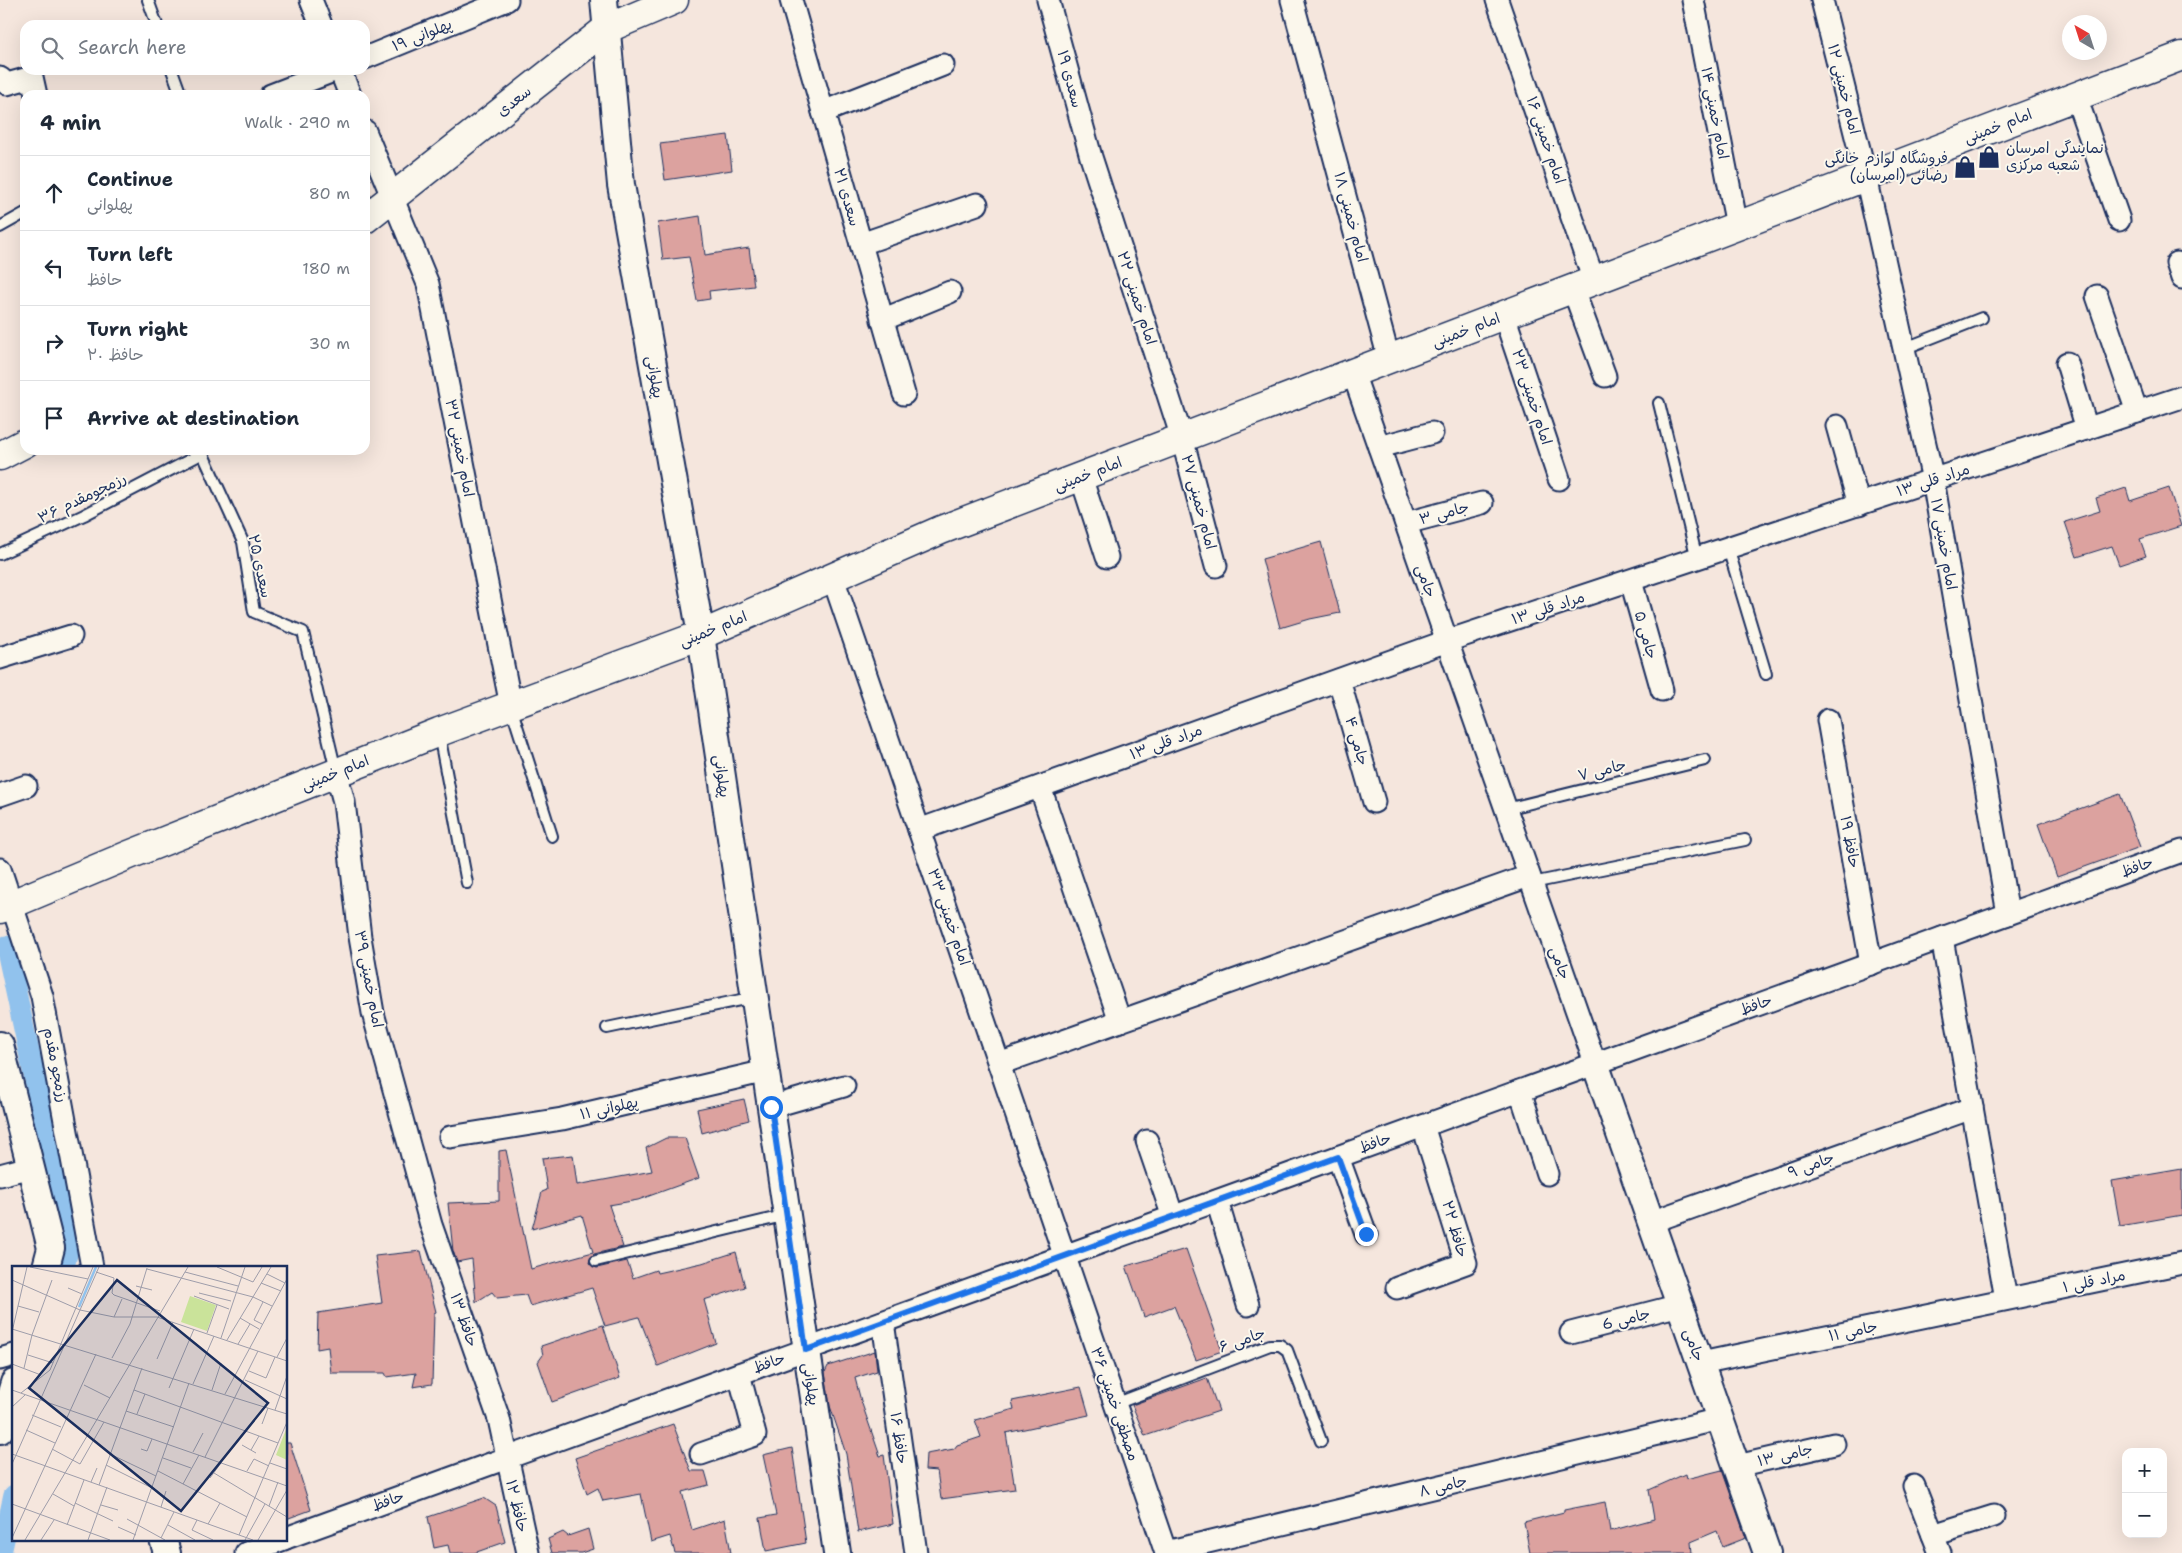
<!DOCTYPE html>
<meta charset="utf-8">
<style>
:root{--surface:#fff;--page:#f2f2f3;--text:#1f2937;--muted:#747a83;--line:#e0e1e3}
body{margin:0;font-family:"Shantell Sans","Playpen Sans Arabic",sans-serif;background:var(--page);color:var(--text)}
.controls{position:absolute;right:15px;bottom:15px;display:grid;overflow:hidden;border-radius:10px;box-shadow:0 5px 20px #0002}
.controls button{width:45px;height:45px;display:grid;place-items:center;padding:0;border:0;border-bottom:1px solid var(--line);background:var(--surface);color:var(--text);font:25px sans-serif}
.compass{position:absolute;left:2062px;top:15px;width:45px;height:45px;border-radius:50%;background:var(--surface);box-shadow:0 5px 20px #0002;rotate:321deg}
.stop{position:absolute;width:15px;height:15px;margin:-11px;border:4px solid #1a73e8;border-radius:50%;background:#fff}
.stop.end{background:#1a73e8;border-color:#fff;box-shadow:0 1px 5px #0008}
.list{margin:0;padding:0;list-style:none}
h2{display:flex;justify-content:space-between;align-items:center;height:65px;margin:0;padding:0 20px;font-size:21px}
h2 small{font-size:16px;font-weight:400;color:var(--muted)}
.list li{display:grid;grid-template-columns:32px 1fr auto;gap:15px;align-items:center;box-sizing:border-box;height:75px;padding:0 20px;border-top:1px solid var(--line)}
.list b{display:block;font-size:19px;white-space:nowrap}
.list p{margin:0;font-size:16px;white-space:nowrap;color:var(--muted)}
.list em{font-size:16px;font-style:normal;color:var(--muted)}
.icon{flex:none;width:28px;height:28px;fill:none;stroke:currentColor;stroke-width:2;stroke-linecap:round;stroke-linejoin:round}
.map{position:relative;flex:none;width:2182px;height:1553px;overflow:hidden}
.search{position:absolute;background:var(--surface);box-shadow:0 5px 20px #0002;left:20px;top:20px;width:350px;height:55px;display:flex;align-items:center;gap:12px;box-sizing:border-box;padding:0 18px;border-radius:15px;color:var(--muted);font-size:19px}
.panel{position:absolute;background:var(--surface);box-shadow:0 5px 20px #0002;left:20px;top:90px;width:350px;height:365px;border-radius:15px}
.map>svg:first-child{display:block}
</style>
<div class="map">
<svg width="2182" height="1553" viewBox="0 0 2182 1553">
<rect width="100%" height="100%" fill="#f5e6dd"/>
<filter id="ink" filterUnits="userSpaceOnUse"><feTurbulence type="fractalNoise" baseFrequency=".02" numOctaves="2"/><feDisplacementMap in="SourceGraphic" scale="10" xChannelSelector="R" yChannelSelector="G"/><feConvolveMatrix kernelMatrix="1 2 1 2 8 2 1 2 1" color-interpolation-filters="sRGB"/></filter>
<g filter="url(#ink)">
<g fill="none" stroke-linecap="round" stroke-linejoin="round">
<!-- canal -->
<g stroke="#91c2ed" stroke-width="21">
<polyline points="6,946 70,1241 64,1267"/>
<polyline points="1,1553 14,1495"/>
</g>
</g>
<!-- building -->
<g fill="#dca29f" stroke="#1b2f5e">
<polygon points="728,135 732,170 665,180 660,144"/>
<polygon points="700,216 705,255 749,248 754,286 709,291 710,299 697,301 689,257 663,260 658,223"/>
<polygon points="2126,488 2130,501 2169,488 2181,526 2140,539 2146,556 2119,565 2112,546 2077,557 2065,522 2100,511 2096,498"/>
<polygon points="1321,542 1340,613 1310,619 1280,628 1262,559"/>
<polygon points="2120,794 2140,847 2057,877 2038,824"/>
<polygon points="744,1099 749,1120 702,1133 697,1109"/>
<polygon points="666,1138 685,1138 699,1178 638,1200 609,1205 623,1247 594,1254 590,1259 589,1263 594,1267 597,1268 627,1261 633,1278 656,1270 657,1273 702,1263 736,1252 745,1287 704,1300 716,1343 658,1366 639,1317 605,1326 592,1288 530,1306 526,1295 497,1298 492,1292 476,1302 472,1259 457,1262 453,1251 448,1203 499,1201 499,1151 506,1150 531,1269 593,1252 582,1215 532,1229 542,1192 547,1190 542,1158 573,1155 577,1185 652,1171 646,1148"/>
<polygon points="2182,1169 2182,1215 2120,1226 2112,1181"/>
<polygon points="1186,1249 1222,1351 1196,1360 1174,1306 1144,1317 1126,1266"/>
<polygon points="421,1251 436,1312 434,1313 432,1384 413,1387 416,1373 387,1377 385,1373 331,1373 328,1347 317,1349 318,1313 382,1303 375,1256"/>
<polygon points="603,1325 620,1378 552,1402 538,1362 543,1355 541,1346"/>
<polygon points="875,1351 877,1371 855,1378 861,1401 880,1456 884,1455 893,1524 858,1532 846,1454 830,1406 825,1372 828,1366"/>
<polygon points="1207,1378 1219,1411 1145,1436 1132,1405"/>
<polygon points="1081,1387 1089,1415 1006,1433 1015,1489 941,1499 937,1471 925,1470 926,1454 954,1449 957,1445 981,1437 975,1420 1014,1409 1012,1401"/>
<polygon points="673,1424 691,1471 705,1471 709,1485 682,1492 692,1530 725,1519 731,1553 675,1553 670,1536 651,1542 641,1494 603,1501 598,1488 587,1494 575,1458"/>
<polygon points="286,1443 290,1443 311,1510 286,1519"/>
<polygon points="792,1448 806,1543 766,1551 760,1518 776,1515 763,1455"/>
<polygon points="1722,1470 1746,1538 1723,1547 1717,1531 1691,1542 1692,1553 1530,1553 1524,1522 1564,1512 1564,1510 1605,1502 1610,1531 1654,1519 1649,1490 1685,1474 1686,1479"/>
<polygon points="484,1498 496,1506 505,1542 474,1553 450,1553 448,1545 434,1548 428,1517"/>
<polygon points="588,1529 593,1549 581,1553 552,1553 548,1539 563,1532 568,1536"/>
</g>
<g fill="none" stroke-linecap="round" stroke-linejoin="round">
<defs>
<g id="service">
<polyline points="148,0 157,25"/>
<polyline points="172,70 181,95"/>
<polyline points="0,227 25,213"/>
<polyline points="1903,349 1982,318"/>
<polyline points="1659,403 1697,559"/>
<polyline points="201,450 243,542 254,612 303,632 336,771"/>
<polyline points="1728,548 1766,674"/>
<polyline points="0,554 84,515 203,453"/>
<polyline points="511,707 552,836"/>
<polyline points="439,734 467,883"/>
<polyline points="1506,809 1705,760"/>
<polyline points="1532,883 1745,840"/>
<polyline points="607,1028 755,997"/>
<polyline points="596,1261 787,1215"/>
<polyline points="1115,1404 1270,1345 1280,1345 1287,1350 1321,1441"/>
</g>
<g id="minor">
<polyline points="311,0 321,25"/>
<polyline points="791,0 904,394"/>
<polyline points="1048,0 1091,157 1182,438 1216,566"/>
<polyline points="1292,0 1389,359"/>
<polyline points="1497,0 1594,281"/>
<polyline points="1693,0 1737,226"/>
<polyline points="1822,0 1866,177 1933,480 2008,914"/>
<polyline points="365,58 507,0"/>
<polyline points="340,70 350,95"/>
<polyline points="0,78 7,84 32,77 36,95"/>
<polyline points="271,95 336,70"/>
<polyline points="2076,97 2119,220"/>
<polyline points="823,112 943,65"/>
<polyline points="365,131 428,284 511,706"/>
<polyline points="861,244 977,204"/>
<polyline points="2177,263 2182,278"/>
<polyline points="1573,289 1605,376"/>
<polyline points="2097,296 2137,412"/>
<polyline points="1504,315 1559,479"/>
<polyline points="882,320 950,292"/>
<polyline points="2067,363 2087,429"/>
<polyline points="1353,373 1595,1063"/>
<polyline points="1837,426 1859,505"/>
<polyline points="1379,447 1432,433"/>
<polyline points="1081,477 1107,557"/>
<polyline points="1406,523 1482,503"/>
<polyline points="833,578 1166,1553"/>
<polyline points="1631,581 1662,690"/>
<polyline points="0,658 71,636"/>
<polyline points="1339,680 1374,802"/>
<polyline points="1828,720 1871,964"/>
<polyline points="336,772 344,802 360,937 373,1013 431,1225 499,1419 528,1553"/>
<polyline points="1040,787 1120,1021"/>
<polyline points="0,795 26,786"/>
<polyline points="919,830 1447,641 2182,397"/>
<polyline points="0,869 42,996 92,1267"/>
<polyline points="1942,938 2006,1299"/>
<polyline points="999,1064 1529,876"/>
<polyline points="1520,1091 1547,1174"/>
<polyline points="771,1107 844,1086"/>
<polyline points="450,1137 562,1119 766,1071"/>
<polyline points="1147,1141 1173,1217"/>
<polyline points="1338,1157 1366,1234"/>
<polyline points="0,1175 30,1167"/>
<polyline points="1217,1201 1248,1305"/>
<polyline points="1651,1222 1972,1108"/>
<polyline points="1397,1288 1466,1263 1423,1126"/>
<polyline points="883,1322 916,1553"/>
<polyline points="1571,1333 1680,1305"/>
<polyline points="0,1359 14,1355"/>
<polyline points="1701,1363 2182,1263"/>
<polyline points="701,1454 755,1435 739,1374"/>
<polyline points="1737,1466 1834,1444"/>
<polyline points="1914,1486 1940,1553"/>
<polyline points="1933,1535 1994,1516"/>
<polyline points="286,1538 2182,851"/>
<polyline points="1166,1552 1720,1419"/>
<polyline points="246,1553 284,1539"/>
</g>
<g id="tertiary">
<polyline points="604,0 621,185 701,635 837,1553"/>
<polyline points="0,1045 51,1248 46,1267"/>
<polyline points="1595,1063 1767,1553"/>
<polyline points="0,1430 14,1383"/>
<polyline points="163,1539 167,1553"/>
</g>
<g id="secondary">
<polyline points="365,219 606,29 674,0"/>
<polyline points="0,456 25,443"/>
<polyline points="0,909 129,855 439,732 701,635 941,530 2182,56"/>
</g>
</defs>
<!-- service casing -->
<use href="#service" stroke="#1b2f5e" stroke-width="14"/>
<!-- minor casing -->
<use href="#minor" stroke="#1b2f5e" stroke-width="25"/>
<!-- tertiary casing -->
<use href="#tertiary" stroke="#1b2f5e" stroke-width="30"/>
<!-- secondary casing -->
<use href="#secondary" stroke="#1b2f5e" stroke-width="31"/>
<!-- service -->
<use href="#service" stroke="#fbf7ec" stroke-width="10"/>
<!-- minor -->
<use href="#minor" stroke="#fbf7ec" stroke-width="21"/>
<!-- tertiary -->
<use href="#tertiary" stroke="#fbf7ec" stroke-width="26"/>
<!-- secondary -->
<use href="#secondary" stroke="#fbf7ec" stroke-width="28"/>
</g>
</g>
<g fill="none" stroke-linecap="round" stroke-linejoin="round" filter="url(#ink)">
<!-- route -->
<polyline stroke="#1a73e8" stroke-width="6" points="771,1107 806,1350 1338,1157 1366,1234"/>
</g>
<!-- icons -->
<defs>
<symbol id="shop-bare" viewBox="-9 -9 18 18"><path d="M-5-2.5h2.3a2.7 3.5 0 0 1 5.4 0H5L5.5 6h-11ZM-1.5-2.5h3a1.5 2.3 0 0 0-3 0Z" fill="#1b2f5e" stroke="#fbf7ec" stroke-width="2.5" paint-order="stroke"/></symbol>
</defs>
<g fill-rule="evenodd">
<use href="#shop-bare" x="1973" y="141" width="32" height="32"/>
<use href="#shop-bare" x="1949" y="151" width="32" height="32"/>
</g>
<g text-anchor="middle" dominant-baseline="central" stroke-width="4" stroke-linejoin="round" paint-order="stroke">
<!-- street labels -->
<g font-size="15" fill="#1b2f5e" stroke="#fbf7ec">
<text transform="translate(422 35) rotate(-22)">پهلوانی ۱۹</text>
<text transform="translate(1070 79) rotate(75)">سعدی ۱۹</text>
<text transform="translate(1844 89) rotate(76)">امام خمینی ۱۲</text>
<text transform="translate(514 101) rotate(-38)">سعدی</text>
<text transform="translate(1715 113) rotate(79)">امام خمینی ۱۴</text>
<text transform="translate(1998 126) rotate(-21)">امام خمینی</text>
<text transform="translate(1546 140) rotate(71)">امام خمینی ۱۶</text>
<text transform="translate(847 197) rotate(74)">سعدی ۲۱</text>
<text transform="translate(1351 217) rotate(75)">امام خمینی ۱۸</text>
<text transform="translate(1137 298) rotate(72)">امام خمینی ۲۲</text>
<text transform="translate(1466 330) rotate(-21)">امام خمینی</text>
<text transform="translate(655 377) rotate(80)">پهلوانی</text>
<text transform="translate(1532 397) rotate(72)">امام خمینی ۲۳</text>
<text transform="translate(460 448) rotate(79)">امام خمینی ۳۲</text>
<text transform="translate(1088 474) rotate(-21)">امام خمینی</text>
<text transform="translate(1933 480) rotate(-18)">مراد قلی ۱۳</text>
<text transform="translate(82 498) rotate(-26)">رزمجومقدم ۳۶</text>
<text transform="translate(1199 502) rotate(75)">امام خمینی ۲۷</text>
<text transform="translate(1444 513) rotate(-15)">جامی ۳</text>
<text transform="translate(1944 544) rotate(80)">امام خمینی ۱۷</text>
<text transform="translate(260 566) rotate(78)">سعدی ۲۵</text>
<text transform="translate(1426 581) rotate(71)">جامی</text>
<text transform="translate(1548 608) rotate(-18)">مراد قلی ۱۳</text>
<text transform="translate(713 629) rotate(-22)">امام خمینی</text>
<text transform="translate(1646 635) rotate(74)">جامی ۵</text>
<text transform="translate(1357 741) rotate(74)">جامی ۴</text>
<text transform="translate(1166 742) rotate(-20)">مراد قلی ۱۳</text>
<text transform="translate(1602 770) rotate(-14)">جامی ۷</text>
<text transform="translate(335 773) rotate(-22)">امام خمینی</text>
<text transform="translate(722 776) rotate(82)">پهلوانی</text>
<text transform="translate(1850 842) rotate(80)">حافظ ۱۹</text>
<text transform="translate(2137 867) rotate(-20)">حافظ</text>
<text transform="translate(949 917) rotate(71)">امام خمینی ۳۳</text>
<text transform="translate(1560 963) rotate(71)">جامی</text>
<text transform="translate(369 979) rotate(79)">امام خمینی ۳۹</text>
<text transform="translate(1756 1005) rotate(-20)">حافظ</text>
<text transform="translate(56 1065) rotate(79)">رزمجو مقدم</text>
<text transform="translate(609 1108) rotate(-13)">پهلوانی ۱۱</text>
<text transform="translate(1375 1143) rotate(-20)">حافظ</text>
<text transform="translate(1811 1165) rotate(-20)">جامی ۹</text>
<text transform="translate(1455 1229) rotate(74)">حافظ ۲۲</text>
<text transform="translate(2094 1281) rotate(-12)">مراد قلی ۱</text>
<text transform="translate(1626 1319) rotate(-14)">جامی 6</text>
<text transform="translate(464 1320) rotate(71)">حافظ ۱۳</text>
<text transform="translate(1853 1331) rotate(-12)">جامی ۱۱</text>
<text transform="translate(1242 1340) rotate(-19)">جامی ۶</text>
<text transform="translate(1694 1345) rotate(71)">جامی</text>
<text transform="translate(769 1363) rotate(-20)">حافظ</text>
<text transform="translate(811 1384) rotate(81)">پهلوانی</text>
<text transform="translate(1115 1404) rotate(71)">مصطفی خمینی ۳۶</text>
<text transform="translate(899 1438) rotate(82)">حافظ ۱۶</text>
<text transform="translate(1785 1455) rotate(-13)">جامی ۱۳</text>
<text transform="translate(1443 1486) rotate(-14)">جامی ۸</text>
<text transform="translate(388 1501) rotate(-20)">حافظ</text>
<text transform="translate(517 1506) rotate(77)">حافظ ۱۲</text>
</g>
<!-- poi labels -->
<g font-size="15" fill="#1b2f5e" stroke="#fbf7ec" text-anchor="start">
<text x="2006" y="148">نمایندگی امرسان<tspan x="2006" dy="17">شعبه مرکزی</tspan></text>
<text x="1948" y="158" text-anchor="end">فروشگاه لوازم خانگی<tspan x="1948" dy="17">رضائی (امرسان)</tspan></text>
</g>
</g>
<!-- overview -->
<g transform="translate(12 1266)">
<rect width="275" height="275" fill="#f5e6dd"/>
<path d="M178 30 204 39 195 65 169 56ZM275 161V194L264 189Z" fill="#cae39a"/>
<path fill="none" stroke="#91c2ed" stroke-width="2.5" d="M67 41 84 1"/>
<path fill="none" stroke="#9e9daa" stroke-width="1" d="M18 1 76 13M205 1 241 16 250 1M135 3 241 31 260 40M84 6 102 12 100 27 102 29 148 45M173 6 226 20M255 8 273 17M0 14 68 44 102 51H145L275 95M249 17 269 25M124 20 140 24M56 22 70 28M187 27 219 35M182 30 217 43M6 40 27 46M102 51 110 33M228 52 247 63M250 58 242 54 251 36M0 63 275 148M0 66 15 1M195 67 205 39M209 72 233 1M215 74 259 1M226 78 238 58M16 89 41 97M265 91 275 72M100 92 118 58 135 2M145 93 161 56M0 98 29 109M12 102 20 69 40 14M237 105 254 112 263 91M233 114 275 133M181 118 202 70M72 119 98 132M157 122 182 63M0 124 275 220M122 124 266 177M200 124 209 97M9 127 38 104 81 1M213 128 275 13M0 141 13 129M263 144 275 110M114 145 162 161M125 148 133 128M20 149 49 161M250 158 256 142M14 164 43 177M230 179 244 187M40 183 68 198 92 156M129 183 135 185 140 173M239 184 247 170M181 186 191 167M0 188 241 274M98 188 144 210M193 191 246 85M151 192 179 202M258 197 275 203M0 198 87 1M94 199 140 222M146 205 235 251M235 205 242 193 257 200M202 207 275 251M198 212 209 197M79 216 85 202M171 218 187 189M87 219 130 102M41 228 62 240M63 237 101 255M0 238 98 274M89 239 106 244M257 240 266 216M149 241 154 225M115 253 153 274M185 254 180 264 201 274M196 258 208 237M55 259 72 214M156 259 183 274M106 261 124 269M227 269 275 156M0 272 84 88M149 272 162 246M13 274 176 1M29 274 42 254M76 274 95 221M121 274 177 117M233 274 253 238M246 274 275 224"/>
<path fill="#1b2f5e" fill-opacity="0.15" stroke="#1b2f5e" stroke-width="2.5" d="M105 14 256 137 169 245 17 122Z"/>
<rect width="275" height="275" fill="none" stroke="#1b2f5e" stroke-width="2.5"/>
</g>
</svg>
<div class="controls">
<button>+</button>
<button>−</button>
</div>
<svg class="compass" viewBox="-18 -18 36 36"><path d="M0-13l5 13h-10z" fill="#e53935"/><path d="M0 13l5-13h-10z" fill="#747a83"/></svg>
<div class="stop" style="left:771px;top:1107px"></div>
<div class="stop end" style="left:1366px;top:1234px"></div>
<div class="search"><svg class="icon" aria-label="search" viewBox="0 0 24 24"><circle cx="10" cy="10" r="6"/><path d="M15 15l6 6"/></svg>Search here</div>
<section class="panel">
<h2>4 min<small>Walk · 290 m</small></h2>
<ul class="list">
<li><svg class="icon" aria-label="ahead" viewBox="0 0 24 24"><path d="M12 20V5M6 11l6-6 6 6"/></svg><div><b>Continue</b><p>پهلوانی</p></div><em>80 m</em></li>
<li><svg class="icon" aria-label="left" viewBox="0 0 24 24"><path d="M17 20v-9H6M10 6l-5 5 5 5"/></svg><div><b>Turn left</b><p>حافظ</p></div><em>180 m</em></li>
<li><svg class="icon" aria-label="right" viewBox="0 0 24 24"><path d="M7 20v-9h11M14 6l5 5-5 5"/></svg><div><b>Turn right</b><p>حافظ ۲۰</p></div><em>30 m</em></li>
<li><svg class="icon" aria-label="arrive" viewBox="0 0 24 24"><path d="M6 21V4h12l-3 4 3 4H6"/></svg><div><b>Arrive at destination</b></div></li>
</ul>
</section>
</div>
